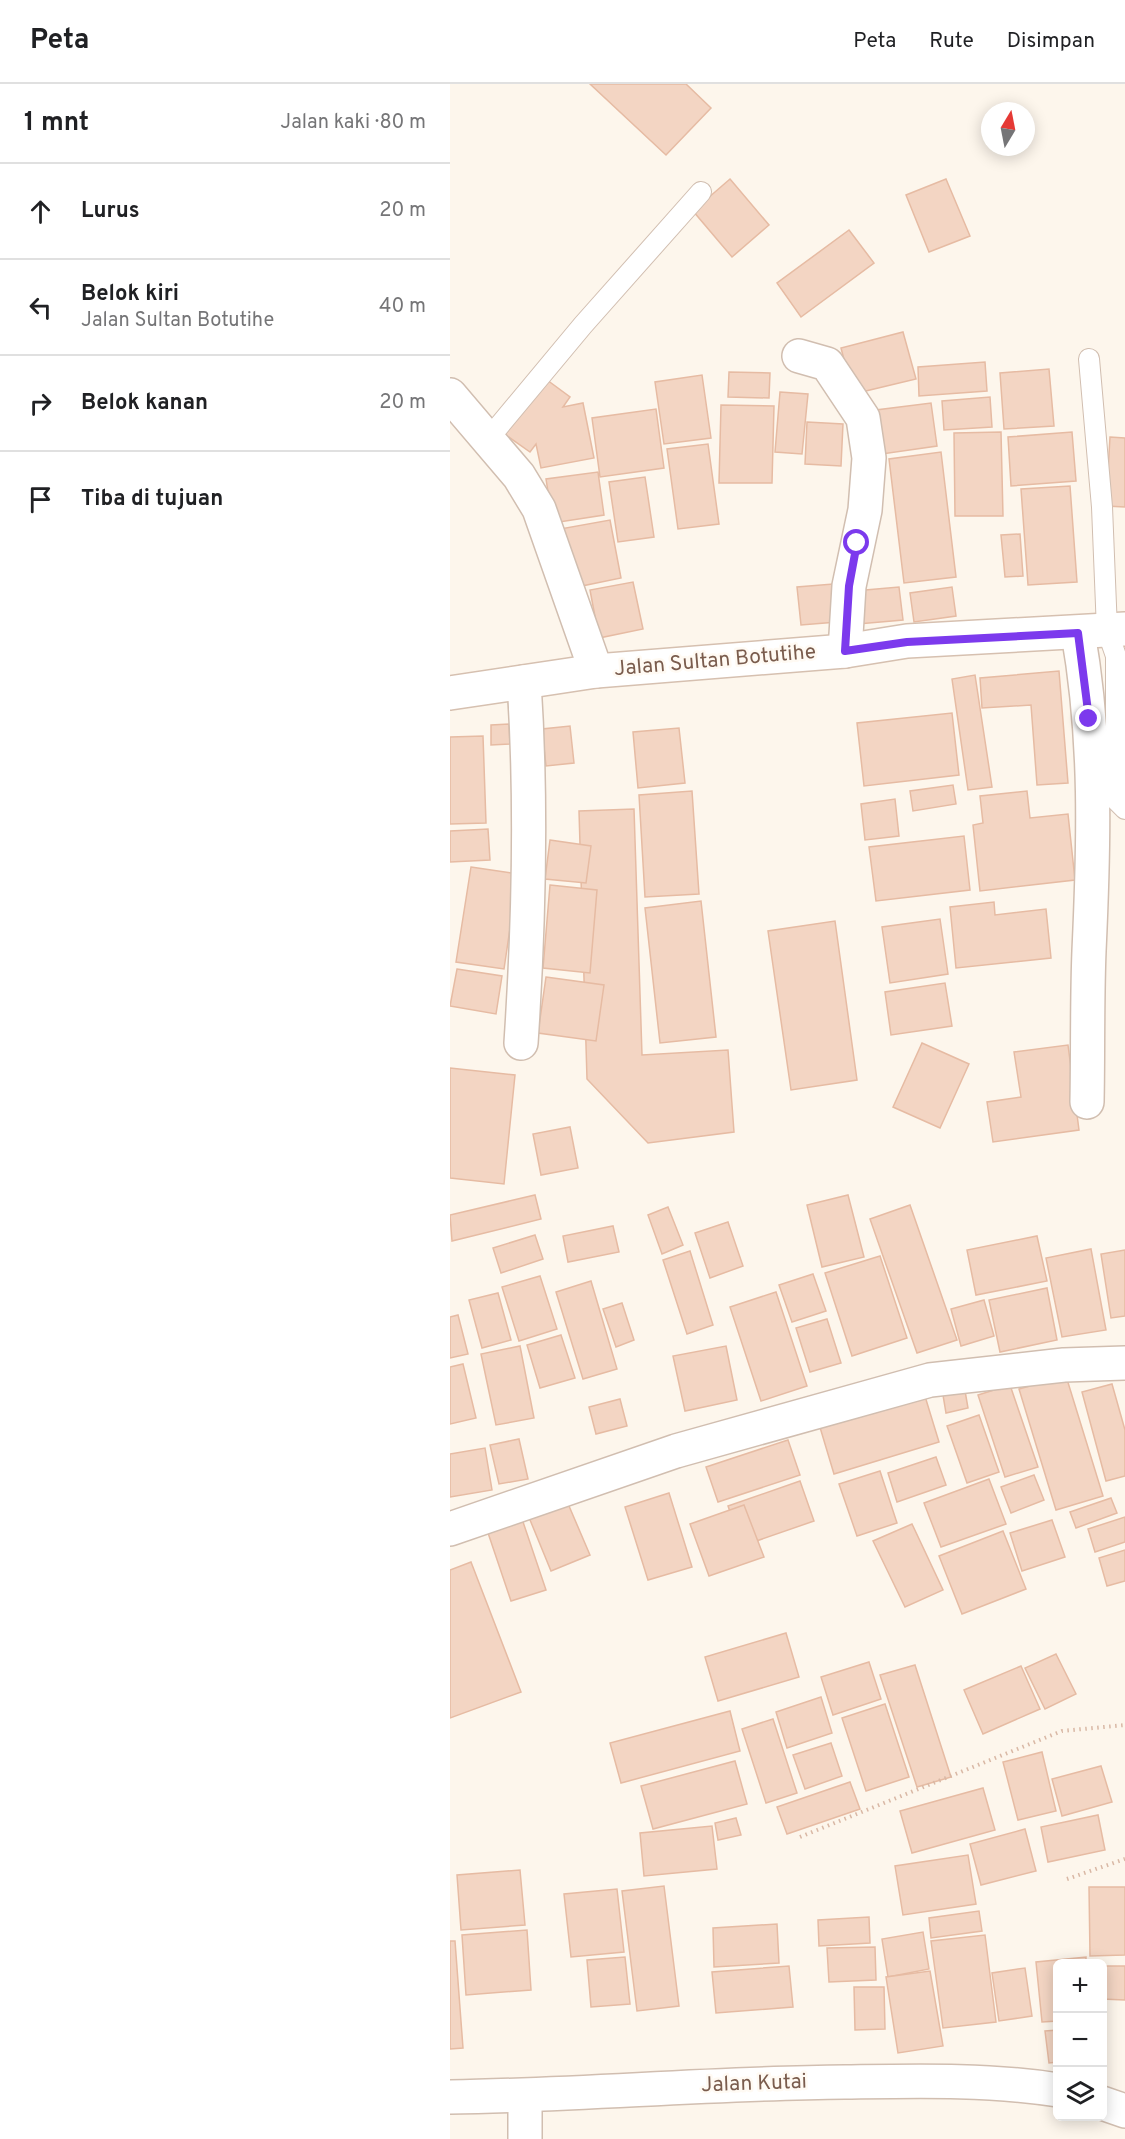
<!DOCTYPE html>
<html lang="id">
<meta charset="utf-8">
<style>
:root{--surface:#fff;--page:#f6f6f6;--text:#202124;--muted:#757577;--line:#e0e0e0}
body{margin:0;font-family:Overpass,sans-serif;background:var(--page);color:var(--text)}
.controls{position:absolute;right:18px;bottom:18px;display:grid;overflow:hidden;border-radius:9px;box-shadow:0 3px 15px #0003}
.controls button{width:54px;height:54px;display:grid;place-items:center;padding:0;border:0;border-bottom:2px solid var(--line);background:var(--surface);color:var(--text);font:30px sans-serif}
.compass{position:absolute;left:531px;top:18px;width:54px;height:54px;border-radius:50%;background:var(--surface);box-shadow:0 3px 15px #0003;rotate:10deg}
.stop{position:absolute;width:18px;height:18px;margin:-14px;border:4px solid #7c3aed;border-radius:50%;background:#fff}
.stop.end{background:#7c3aed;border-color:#fff;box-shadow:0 2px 6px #0008}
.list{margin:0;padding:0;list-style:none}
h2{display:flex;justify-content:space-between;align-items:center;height:78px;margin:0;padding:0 24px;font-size:26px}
h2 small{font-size:20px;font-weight:400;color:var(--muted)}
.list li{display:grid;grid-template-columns:39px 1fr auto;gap:18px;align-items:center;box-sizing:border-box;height:96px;padding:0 24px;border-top:2px solid var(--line)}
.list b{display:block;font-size:22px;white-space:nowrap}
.list p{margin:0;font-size:20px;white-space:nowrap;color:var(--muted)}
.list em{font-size:20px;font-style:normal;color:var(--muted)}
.icon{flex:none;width:33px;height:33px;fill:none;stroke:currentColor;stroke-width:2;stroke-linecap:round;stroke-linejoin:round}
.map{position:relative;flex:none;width:675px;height:2055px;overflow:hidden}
header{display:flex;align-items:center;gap:36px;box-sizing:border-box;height:84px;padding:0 30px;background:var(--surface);border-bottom:2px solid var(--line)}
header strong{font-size:28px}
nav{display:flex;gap:33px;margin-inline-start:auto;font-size:21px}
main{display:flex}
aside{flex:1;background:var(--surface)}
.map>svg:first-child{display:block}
</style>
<header>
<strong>Peta</strong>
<nav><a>Peta</a><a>Rute</a><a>Disimpan</a></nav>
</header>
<main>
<aside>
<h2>1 mnt<small>Jalan kaki · 80 m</small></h2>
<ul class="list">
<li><svg class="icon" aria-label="ahead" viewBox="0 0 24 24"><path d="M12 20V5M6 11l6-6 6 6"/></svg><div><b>Lurus</b></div><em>20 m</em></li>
<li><svg class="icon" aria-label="left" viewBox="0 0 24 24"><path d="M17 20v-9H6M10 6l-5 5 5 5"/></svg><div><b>Belok kiri</b><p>Jalan Sultan Botutihe</p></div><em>40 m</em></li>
<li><svg class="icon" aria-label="right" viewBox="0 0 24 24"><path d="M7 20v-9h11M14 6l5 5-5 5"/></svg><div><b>Belok kanan</b></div><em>20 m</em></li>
<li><svg class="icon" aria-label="arrive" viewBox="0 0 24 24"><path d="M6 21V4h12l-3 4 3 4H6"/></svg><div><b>Tiba di tujuan</b></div></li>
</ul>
</aside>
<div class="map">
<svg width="675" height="2055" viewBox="0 0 675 2055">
<rect width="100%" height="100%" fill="#fdf6ec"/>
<!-- building -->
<g fill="#f3d5c3" stroke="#e6bba3" stroke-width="1.5">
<polygon points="140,0 236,0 261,24 216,71"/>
<polygon points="280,95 319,141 282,173 243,127"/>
<polygon points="496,95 520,152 479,168 456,111"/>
<polygon points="399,146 424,179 351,233 327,199"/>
<polygon points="453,248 466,295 403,310 391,264"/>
<polygon points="535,278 537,307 469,312 468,283"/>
<polygon points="599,285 604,342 554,345 550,289"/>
<polygon points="279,288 320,289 319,314 278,313"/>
<polygon points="252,291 261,354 214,360 205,298"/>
<polygon points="93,293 120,313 113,323 133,319 144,374 91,384 86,360 80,368 53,349"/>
<polygon points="330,308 358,310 352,370 325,368"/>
<polygon points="540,313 542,343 494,346 492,317"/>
<polygon points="481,319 487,362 432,370 426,326"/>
<polygon points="271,321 324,322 322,399 269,399"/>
<polygon points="206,325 214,384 150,393 142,334"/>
<polygon points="357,338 393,340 391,382 355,380"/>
<polygon points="551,348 553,432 505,432 504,349"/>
<polygon points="622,348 626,397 561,402 558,353"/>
<polygon points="660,353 675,354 675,423 656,422"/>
<polygon points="258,360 269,440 228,445 217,365"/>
<polygon points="491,368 506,493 454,499 439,375"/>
<polygon points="148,388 154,431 103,439 96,395"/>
<polygon points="195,393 204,453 168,458 159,398"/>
<polygon points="620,402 627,498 578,501 571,405"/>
<polygon points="160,436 171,494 122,504 110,445"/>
<polygon points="570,450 573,492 555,493 551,451"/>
<polygon points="183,498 193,545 149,554 140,506"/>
<polygon points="383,500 387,538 351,541 347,503"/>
<polygon points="449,503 453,536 408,540 404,507"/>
<polygon points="502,503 506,532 464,538 460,509"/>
<polygon points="609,587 618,699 587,701 581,621 532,624 530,594"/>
<polygon points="525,591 542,703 518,706 502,595"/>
<polygon points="502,629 509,691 414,702 407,639"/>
<polygon points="59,640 60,660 41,661 41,641"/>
<polygon points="120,642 124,679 96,682 92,645"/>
<polygon points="229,644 235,699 188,704 183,648"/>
<polygon points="33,652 36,739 0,740 0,653"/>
<polygon points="503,701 506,720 463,727 460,707"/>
<polygon points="242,707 249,810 195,813 189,711"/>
<polygon points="577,707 580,734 618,730 625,796 530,807 523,741 533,739 530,712"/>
<polygon points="445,715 449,752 415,756 411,720"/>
<polygon points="184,725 192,971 278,966 284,1048 198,1059 137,995 129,727"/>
<polygon points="38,745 40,776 0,778 0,747"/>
<polygon points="514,752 520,806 426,817 419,763"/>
<polygon points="100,756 141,762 136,799 95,795"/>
<polygon points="21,783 68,790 54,885 6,878"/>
<polygon points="100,801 147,806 140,889 93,884"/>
<polygon points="251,817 266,953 210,959 195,824"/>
<polygon points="544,818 545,831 596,825 601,874 506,884 500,823"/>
<polygon points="490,835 498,890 440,899 432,843"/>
<polygon points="385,837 407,996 341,1006 318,847"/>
<polygon points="7,885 52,892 46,930 0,922"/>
<polygon points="96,893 154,901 146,957 88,949"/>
<polygon points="495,899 502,942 441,951 435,908"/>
<polygon points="472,959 519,980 490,1044 443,1023"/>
<polygon points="618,961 629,1046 543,1058 537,1018 571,1013 564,968"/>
<polygon points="0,984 65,991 54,1100 0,1094"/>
<polygon points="120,1043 128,1084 91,1091 83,1050"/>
<polygon points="85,1111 91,1135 2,1157 0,1131"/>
<polygon points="398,1111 414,1173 372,1183 357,1121"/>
<polygon points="460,1121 507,1256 467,1269 420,1135"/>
<polygon points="218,1123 233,1161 212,1170 198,1131"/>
<polygon points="278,1138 293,1182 260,1194 245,1149"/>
<polygon points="163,1142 169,1168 118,1178 113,1152"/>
<polygon points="85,1151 93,1175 51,1189 43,1164"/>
<polygon points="587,1152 597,1197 526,1211 517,1166"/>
<polygon points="641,1165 656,1246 612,1253 596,1174"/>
<polygon points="675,1166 675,1232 661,1234 651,1170"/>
<polygon points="240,1167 263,1241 237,1250 213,1176"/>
<polygon points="430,1172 457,1254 402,1272 375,1189"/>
<polygon points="363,1190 376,1227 342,1238 329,1201"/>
<polygon points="90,1192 107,1245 69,1257 52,1203"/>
<polygon points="141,1197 167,1285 133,1295 106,1208"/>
<polygon points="597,1204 607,1256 550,1268 539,1216"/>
<polygon points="326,1208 357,1302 311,1317 280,1223"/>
<polygon points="48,1209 61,1256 32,1264 19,1216"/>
<polygon points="534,1216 544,1252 511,1262 501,1225"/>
<polygon points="172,1219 184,1256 166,1263 153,1225"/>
<polygon points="8,1231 18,1270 0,1274 0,1233"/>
<polygon points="377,1235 391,1279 360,1288 346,1244"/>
<polygon points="111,1251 125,1294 90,1304 77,1261"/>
<polygon points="70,1262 84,1334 46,1341 31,1270"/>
<polygon points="276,1262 287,1316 235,1327 223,1272"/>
<polygon points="13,1280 26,1334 0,1340 0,1283"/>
<polygon points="616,1292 653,1412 606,1426 569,1305"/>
<polygon points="662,1300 675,1346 675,1392 656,1397 632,1308"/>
<polygon points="514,1301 518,1324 496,1329 492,1305"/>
<polygon points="560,1301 588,1383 555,1393 528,1311"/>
<polygon points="474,1309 489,1358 384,1390 369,1340"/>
<polygon points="170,1315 177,1342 146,1350 139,1323"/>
<polygon points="529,1331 549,1388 517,1399 497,1342"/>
<polygon points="69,1355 78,1395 49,1400 40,1361"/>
<polygon points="338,1356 350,1391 268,1418 256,1383"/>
<polygon points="35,1364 42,1406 0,1413 0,1370"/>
<polygon points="486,1373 496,1401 447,1418 438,1389"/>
<polygon points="430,1387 447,1439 407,1452 389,1400"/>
<polygon points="584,1391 594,1416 561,1429 551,1403"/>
<polygon points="539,1395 556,1440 491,1463 474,1419"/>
<polygon points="350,1397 364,1437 292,1462 278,1422"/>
<polygon points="219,1409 242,1483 198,1496 175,1423"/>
<polygon points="661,1414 667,1429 626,1444 620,1428"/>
<polygon points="116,1415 140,1471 101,1487 78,1431"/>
<polygon points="294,1421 314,1473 259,1492 240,1440"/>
<polygon points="69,1426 96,1506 61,1517 34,1437"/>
<polygon points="675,1433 675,1458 645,1468 638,1445"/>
<polygon points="602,1436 615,1473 572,1487 560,1449"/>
<polygon points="462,1440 493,1506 455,1523 423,1457"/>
<polygon points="553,1447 576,1505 512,1530 489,1472"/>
<polygon points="675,1466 675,1497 657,1502 649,1474"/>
<polygon points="21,1478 71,1608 0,1634 0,1486"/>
<polygon points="336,1549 349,1593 268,1617 255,1573"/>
<polygon points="606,1570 626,1610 595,1625 575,1584"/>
<polygon points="419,1578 431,1615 383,1631 371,1593"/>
<polygon points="465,1581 501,1693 467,1703 430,1591"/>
<polygon points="571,1582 590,1625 533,1650 514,1606"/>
<polygon points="371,1613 382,1649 337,1664 326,1628"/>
<polygon points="435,1620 459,1693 416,1707 392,1634"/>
<polygon points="280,1627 290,1667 171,1699 160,1659"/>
<polygon points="323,1635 347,1709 316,1719 292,1645"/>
<polygon points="381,1659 392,1692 355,1705 343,1671"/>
<polygon points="592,1668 606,1727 568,1736 553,1678"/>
<polygon points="285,1677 297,1720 203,1745 191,1702"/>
<polygon points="651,1682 662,1718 612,1732 602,1695"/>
<polygon points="400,1698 410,1725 337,1750 327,1723"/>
<polygon points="533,1704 545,1746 462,1769 450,1727"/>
<polygon points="648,1731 655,1766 598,1778 591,1743"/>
<polygon points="286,1734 291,1751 268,1756 265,1739"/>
<polygon points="262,1742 267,1785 194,1792 190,1749"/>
<polygon points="575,1745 586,1787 531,1801 520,1760"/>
<polygon points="518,1771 526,1820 453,1831 445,1782"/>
<polygon points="70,1786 75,1841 11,1846 7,1791"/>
<polygon points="214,1802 229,1922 187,1927 172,1807"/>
<polygon points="639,1803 675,1803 675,1871 640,1872"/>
<polygon points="167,1805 174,1868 121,1873 114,1810"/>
<polygon points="529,1827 532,1847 481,1854 479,1834"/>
<polygon points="419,1833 420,1859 369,1862 368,1836"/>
<polygon points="327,1840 329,1879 264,1883 263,1844"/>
<polygon points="77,1846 81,1906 16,1911 12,1851"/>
<polygon points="473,1848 479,1885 438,1893 432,1855"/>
<polygon points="535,1851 546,1938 493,1944 481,1857"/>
<polygon points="0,1857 5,1857 13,1964 0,1965"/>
<polygon points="425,1863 426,1896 379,1898 377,1864"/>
<polygon points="175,1873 180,1920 141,1923 137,1876"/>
<polygon points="636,1873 636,1880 608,1880 608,1937 592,1938 586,1878"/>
<polygon points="339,1882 343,1923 266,1929 262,1888"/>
<polygon points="652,1882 675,1882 675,1916 652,1915"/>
<polygon points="575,1884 582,1932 549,1937 542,1889"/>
<polygon points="480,1887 493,1962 448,1969 436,1893"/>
<polygon points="404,1903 434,1903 435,1945 405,1946"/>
<polygon points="608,1946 608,1978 599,1979 595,1947"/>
</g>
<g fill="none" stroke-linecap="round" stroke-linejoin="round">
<defs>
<g id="lane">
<polyline points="639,275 652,423 657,546 666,572 666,716 675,725"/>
<polyline points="39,354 133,241 251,108"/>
</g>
<g id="street">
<polyline points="349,272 377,280 413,334 419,374 415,426 399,502 395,567"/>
<polyline points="0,311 69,392 89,425 146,587"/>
<path d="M628 549C647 656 644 760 639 867 637 917 638 968 637 1018"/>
<path d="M71 959C79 839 82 718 74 598"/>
<polyline points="0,1445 226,1367 480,1296 614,1281 675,1279"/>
<path d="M0 2013C132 2011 263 1999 395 1998 466 1997 537 1995 608 2006"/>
<polyline points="652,2019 675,2027"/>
<polyline points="75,2055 75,2012"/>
</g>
<polyline id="secondary" points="0,609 146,587 395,567 457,557 675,545"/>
</defs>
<!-- lane casing -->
<use href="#lane" stroke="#d1beb0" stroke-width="22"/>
<!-- street casing -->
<use href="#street" stroke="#d1beb0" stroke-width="36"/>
<!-- secondary casing -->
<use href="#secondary" stroke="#d6c0b0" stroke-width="36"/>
<!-- path -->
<g stroke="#d9b8a5" stroke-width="4" stroke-dasharray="1.5 4.5" stroke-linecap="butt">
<polyline points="350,1753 612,1647 675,1641"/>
<polyline points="617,1795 675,1775"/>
</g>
<!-- lane -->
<use href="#lane" stroke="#fff" stroke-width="20"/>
<!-- street -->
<use href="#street" stroke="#fff" stroke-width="33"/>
<!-- secondary -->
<use href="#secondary" stroke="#fff" stroke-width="33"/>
</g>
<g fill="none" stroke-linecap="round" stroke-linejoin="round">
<!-- route -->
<polyline stroke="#7c3aed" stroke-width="8" points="407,459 399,502 395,567 457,558 628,549 639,635"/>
</g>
<g text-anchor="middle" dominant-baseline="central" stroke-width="5" stroke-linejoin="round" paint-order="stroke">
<!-- street labels -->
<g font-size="21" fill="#7a5c4d" stroke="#fffaf3">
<text transform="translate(265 577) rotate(-5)">Jalan Sultan Botutihe</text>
<text transform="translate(304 2000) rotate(-2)">Jalan Kutai</text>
</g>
</g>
</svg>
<div class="controls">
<button>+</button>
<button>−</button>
<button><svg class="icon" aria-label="layers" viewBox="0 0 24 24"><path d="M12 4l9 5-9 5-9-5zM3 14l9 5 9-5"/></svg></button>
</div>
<svg class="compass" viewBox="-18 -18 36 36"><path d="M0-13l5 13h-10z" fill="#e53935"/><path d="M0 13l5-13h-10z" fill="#757577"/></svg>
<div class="stop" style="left:407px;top:459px"></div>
<div class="stop end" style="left:639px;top:635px"></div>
</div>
</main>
